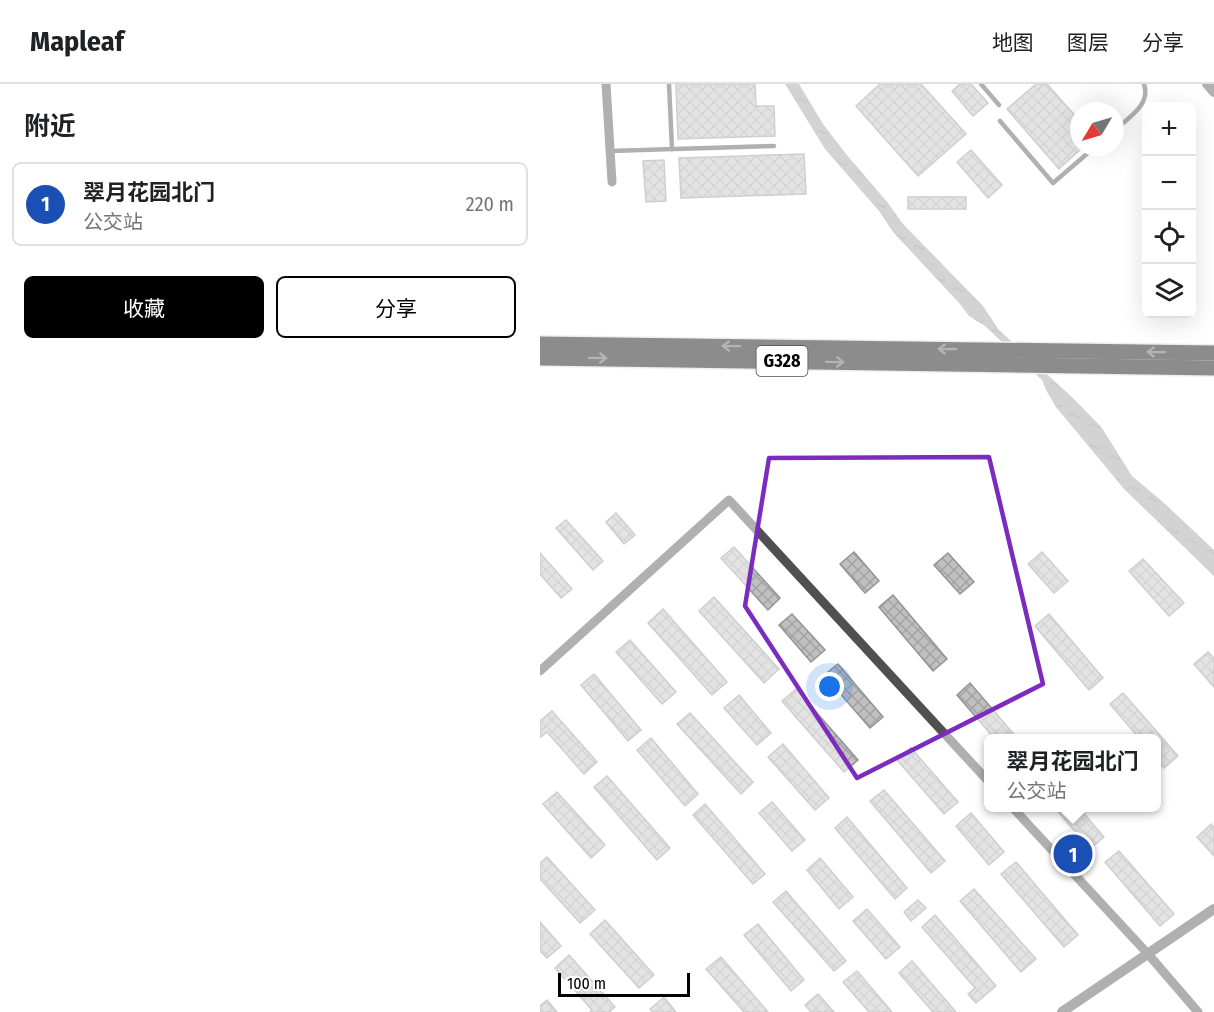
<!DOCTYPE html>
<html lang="zh">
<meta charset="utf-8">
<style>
:root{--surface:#fff;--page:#f6f6f6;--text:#202124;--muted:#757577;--line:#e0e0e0;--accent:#000}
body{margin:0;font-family:"Fira Sans Condensed","Noto Sans SC",sans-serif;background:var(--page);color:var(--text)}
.controls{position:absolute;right:18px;top:18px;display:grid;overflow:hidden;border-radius:9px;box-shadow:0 6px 24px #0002}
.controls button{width:54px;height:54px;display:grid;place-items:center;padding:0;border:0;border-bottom:2px solid var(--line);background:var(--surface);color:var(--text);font:30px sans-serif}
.compass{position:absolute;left:530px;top:18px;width:54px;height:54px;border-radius:50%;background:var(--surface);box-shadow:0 6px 24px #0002;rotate:232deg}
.scale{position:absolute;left:18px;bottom:15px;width:132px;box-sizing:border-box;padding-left:6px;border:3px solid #000;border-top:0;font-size:16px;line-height:21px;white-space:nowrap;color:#000;-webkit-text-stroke:4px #fff;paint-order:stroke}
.you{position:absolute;left:290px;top:603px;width:21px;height:21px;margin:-15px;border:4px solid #fff;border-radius:50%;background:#1a73e8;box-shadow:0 0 0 9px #1a73e833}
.badge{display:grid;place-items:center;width:39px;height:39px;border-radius:50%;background:var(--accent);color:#fff;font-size:20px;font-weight:700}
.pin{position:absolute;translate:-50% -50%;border:3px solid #fff;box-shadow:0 2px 6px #0006}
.popup{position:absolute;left:444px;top:650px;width:177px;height:78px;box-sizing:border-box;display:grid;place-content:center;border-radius:9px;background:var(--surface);filter:drop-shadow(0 2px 4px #0005);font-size:20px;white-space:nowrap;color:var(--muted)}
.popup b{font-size:22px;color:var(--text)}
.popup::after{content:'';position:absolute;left:50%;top:100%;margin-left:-12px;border:12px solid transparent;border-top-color:var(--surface)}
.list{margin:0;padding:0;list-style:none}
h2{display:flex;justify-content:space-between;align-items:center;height:78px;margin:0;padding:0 24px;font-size:26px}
h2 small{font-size:20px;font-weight:400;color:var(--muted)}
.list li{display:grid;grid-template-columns:39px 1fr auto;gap:18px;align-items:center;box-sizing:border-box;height:84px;margin:0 12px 12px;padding:0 12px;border:2px solid var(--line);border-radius:9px}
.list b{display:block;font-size:22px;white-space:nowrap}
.list p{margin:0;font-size:20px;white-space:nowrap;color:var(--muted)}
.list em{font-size:20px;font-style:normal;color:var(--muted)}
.actions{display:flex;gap:12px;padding:18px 24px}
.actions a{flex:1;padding:14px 0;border:2px solid var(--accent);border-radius:9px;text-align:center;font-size:21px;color:var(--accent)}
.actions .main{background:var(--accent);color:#fff}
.icon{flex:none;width:33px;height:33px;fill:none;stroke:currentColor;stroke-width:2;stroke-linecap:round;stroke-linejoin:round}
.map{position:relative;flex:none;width:674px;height:928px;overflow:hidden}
header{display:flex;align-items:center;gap:36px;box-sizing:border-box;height:84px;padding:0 30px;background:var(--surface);border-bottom:2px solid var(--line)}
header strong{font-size:28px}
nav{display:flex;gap:33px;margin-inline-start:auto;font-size:21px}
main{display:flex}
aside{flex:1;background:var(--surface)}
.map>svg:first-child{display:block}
</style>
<header>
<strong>Mapleaf</strong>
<nav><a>地图</a><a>图层</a><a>分享</a></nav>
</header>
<main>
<aside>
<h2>附近<small></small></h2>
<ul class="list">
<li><span class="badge" style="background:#1a4fb4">1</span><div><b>翠月花园北门</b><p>公交站</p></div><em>220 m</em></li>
</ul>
<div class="actions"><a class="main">收藏</a><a>分享</a></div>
</aside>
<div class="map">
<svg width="674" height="928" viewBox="0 0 674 928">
<defs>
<pattern id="water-ripples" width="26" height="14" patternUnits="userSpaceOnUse" patternTransform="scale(1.5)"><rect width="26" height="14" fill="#9e9e9e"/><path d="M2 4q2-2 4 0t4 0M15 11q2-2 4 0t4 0" fill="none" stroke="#868686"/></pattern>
<pattern id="building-cross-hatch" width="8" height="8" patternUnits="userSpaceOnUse" patternTransform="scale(1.5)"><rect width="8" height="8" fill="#c0c0c0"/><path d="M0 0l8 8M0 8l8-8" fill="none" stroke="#a3a3a3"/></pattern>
</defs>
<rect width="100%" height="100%" fill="#fff"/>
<!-- water -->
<polygon fill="url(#water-ripples)" points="245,0 259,0 283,40 306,70 348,119 363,140 443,222 459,246 535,316 562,344 592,392 623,418 674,466 674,492 584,405 516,323 506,306 502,296 445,242 429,232 420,220 353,148 339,127 285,65"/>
<!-- building -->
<g fill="url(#building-cross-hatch)" stroke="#949494" stroke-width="1.5">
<polygon points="136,0 215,0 216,22 234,22 235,52 138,55"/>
<polygon points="340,0 381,0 426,50 378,92 316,22"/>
<polygon points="420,0 431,0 448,19 433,32 412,7"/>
<polygon points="496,0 507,0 539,36 539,63 543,63 519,85 467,25"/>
<polygon points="431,66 462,101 448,114 417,78"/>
<polygon points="264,70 266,110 141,114 139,74"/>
<polygon points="124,76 126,117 106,118 103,77"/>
<rect x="368" y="113" width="58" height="12"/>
<polygon points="76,429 95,451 84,460 66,438"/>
<polygon points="26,436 63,477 53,486 16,444"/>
<polygon points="194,463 240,514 228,526 181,474"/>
<polygon points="314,468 339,497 325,509 300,480"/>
<polygon points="502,468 528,497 514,509 488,480"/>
<polygon points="0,469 32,505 21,514 0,490"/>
<polygon points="408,469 434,498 420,510 394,481"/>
<polygon points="603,475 644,519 629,532 589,487"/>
<polygon points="353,511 407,575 393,587 339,523"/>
<polygon points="174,513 239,585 224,599 159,527"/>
<polygon points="123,525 187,598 172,611 108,539"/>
<polygon points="252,530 285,566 271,578 239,541"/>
<polygon points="509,530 563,594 549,606 495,542"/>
<polygon points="90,556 136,608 122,620 76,568"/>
<polygon points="668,568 674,574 674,603 654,580"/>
<polygon points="298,580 343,633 330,644 284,591"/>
<polygon points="54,590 101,646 88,657 41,601"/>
<polygon points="430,599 477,654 454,654 417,611"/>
<polygon points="256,605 318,676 304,688 242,617"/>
<polygon points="583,609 638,672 624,684 617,676 617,654 599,654 570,620"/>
<polygon points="199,611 231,649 217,661 184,624"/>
<polygon points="12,627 57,678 44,690 7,648 1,653 0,652 0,637"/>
<polygon points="150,629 213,698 201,710 137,640"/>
<polygon points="111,654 158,710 145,722 97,666"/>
<polygon points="243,660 289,714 275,726 228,673"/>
<polygon points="371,664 418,718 404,730 357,676"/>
<polygon points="67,692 130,764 117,776 54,703"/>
<polygon points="344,706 405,777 391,789 330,717"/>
<polygon points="17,708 65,761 51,774 3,720"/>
<polygon points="232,718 265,756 252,767 219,729"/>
<polygon points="165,720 225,790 213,800 153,731"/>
<polygon points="515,724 539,724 564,753 550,765"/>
<polygon points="431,729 464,768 449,781 416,742"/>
<polygon points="307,733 367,804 355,815 295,744"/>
<polygon points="671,740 674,743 674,772 657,753"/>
<polygon points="579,767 634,830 620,842 565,778"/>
<polygon points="7,773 55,826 40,839 0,795 0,779"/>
<polygon points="280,774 313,813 299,825 267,786"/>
<polygon points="476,778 538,851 524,863 461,790"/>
<polygon points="434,805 496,875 481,888 420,817"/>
<polygon points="246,807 306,877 294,887 233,818"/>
<polygon points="378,816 386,824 371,837 364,828"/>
<polygon points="327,825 360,863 346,875 313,837"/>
<polygon points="395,831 456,902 436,919 428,910 435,904 382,843"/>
<polygon points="65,836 114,891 99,904 50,850"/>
<polygon points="0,838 21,862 7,874 0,867"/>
<polygon points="218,840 264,896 251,907 204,851"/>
<polygon points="29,871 75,923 69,928 50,928 52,926 15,884"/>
<polygon points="181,873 228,928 204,928 166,885"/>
<polygon points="372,877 416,928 393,928 359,889"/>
<polygon points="317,887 352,928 329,928 303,898"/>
<polygon points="278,910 294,928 271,928 265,921"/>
<polygon points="124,913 136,928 113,928 110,925"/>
<polygon points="7,916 17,928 0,928 0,922"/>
</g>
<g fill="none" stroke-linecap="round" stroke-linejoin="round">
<defs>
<g id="trunk">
<polyline points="0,260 674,269"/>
<polyline points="0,274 674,284"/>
</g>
</defs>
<!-- trunk casing -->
<use href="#trunk" stroke="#dbdbdb" stroke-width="18"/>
<!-- service -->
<g stroke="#505050" stroke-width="4.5">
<polyline points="129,0 132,65"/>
<polyline points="441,0 459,21"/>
<polyline points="460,37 513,99 555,63"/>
<path d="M575 46C589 33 611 21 604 0"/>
<polyline points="70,67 234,62"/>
</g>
<!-- minor -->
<g stroke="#505050" stroke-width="9">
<polyline points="66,0 72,98"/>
<polyline points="0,587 189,416 449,698"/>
<polyline points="473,724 608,870 658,928"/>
</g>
<!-- tertiary -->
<g stroke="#505050" stroke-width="10">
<polyline points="667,0 674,8"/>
<polyline points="522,928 674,825"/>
</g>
<!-- trunk -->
<use href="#trunk" stroke="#000" stroke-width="15"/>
</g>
<!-- one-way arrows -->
<defs><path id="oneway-shaft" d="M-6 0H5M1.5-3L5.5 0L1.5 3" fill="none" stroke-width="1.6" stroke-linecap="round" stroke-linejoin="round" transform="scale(1.5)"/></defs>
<g stroke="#595959">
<use href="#oneway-shaft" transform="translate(191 262) rotate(-179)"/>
<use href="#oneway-shaft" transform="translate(407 265) rotate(-179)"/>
<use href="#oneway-shaft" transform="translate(616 268) rotate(-179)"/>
<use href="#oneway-shaft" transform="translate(58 274) rotate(1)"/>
<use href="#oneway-shaft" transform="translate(295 278) rotate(1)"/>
</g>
<!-- marked area -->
<path d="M0 0H674V928H0ZM449 373 503 600 317 694 205 522 229 374Z" fill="#fff" fill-opacity=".55" fill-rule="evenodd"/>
<path fill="none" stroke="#7b2cbf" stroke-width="4.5" stroke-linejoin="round" d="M449 373 503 600 317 694 205 522 229 374Z"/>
<g text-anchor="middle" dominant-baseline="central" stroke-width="4.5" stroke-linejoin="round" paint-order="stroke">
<!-- shield labels -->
<rect fill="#fff" stroke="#4c4c4c" stroke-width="1.5" x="216.5" y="262" width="51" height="30" rx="4.5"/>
<g font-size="18" font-weight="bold" fill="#000">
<text x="242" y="277">G328</text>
</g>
</g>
</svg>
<div class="controls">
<button>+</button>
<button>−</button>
<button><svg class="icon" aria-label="locate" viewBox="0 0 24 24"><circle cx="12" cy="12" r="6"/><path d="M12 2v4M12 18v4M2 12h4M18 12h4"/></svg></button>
<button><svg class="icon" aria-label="layers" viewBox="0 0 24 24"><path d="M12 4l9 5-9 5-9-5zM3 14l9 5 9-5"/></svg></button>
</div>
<svg class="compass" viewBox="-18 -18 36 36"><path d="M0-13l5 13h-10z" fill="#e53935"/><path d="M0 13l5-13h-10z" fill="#757577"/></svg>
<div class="scale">100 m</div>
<div class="you"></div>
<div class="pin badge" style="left:533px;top:770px;background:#1a4fb4">1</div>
<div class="popup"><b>翠月花园北门</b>公交站</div>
</div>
</main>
